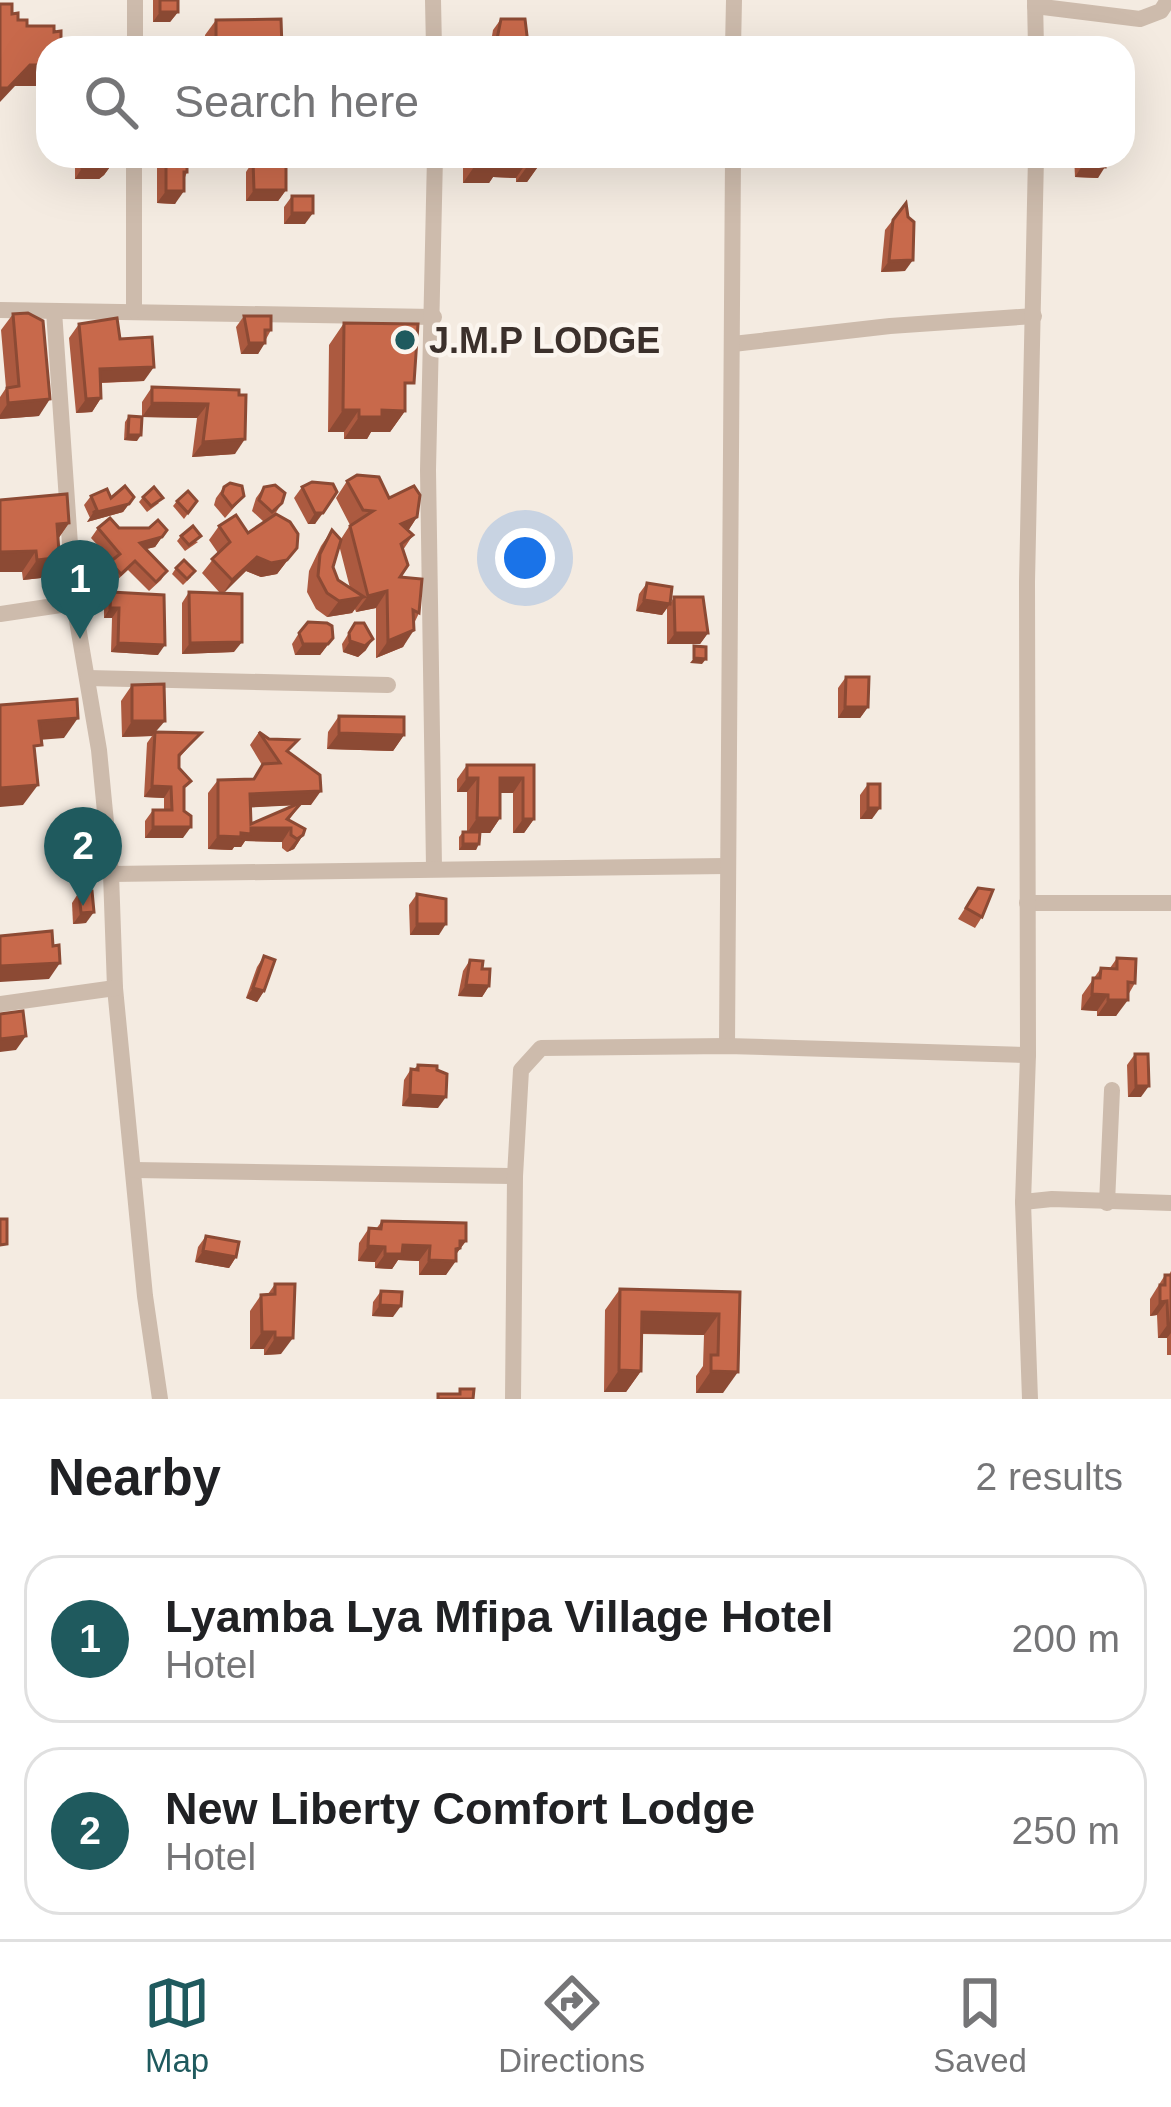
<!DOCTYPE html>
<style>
:root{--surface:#fff;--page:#f6f6f6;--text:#202124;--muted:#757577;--line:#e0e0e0;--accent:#1f5a5e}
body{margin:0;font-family:Arial,sans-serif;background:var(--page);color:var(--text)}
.you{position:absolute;left:525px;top:558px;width:42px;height:42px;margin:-30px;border:9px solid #fff;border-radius:50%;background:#1a73e8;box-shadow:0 0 0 18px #1a73e833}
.badge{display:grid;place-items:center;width:78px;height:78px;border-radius:50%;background:var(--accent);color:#fff;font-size:39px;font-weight:700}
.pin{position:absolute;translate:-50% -99px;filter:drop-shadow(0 3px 6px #0008)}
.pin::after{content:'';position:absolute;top:63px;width:42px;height:36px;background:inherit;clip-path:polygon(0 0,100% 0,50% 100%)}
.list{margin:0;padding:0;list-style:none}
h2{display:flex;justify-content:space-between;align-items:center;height:156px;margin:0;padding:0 48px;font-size:51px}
h2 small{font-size:39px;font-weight:400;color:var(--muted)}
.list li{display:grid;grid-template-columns:78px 1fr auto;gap:36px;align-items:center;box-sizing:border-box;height:168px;margin:0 24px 24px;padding:0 24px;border:3px solid var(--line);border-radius:36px}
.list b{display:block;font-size:45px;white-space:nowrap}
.list p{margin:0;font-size:39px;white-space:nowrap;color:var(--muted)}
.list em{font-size:39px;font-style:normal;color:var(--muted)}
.icon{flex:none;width:66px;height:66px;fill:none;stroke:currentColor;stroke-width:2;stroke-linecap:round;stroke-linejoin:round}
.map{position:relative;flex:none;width:1171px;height:1399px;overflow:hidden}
.search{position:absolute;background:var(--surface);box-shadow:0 12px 48px #0002;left:36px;right:36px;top:36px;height:132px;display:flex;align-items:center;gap:30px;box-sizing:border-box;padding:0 42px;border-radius:36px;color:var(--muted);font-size:45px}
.sheet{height:540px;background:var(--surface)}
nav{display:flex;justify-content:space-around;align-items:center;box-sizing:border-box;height:168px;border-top:3px solid var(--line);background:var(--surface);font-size:33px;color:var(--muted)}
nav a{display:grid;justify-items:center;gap:6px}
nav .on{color:var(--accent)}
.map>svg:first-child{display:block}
</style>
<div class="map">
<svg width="1171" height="1399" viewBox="0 0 1171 1399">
<rect width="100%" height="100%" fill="#f4ebe1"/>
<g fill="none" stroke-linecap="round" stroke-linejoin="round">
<!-- minor -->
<g stroke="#cdbbac" stroke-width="16">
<polyline points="433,0 434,48"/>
<polyline points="1035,0 1036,48"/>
<polyline points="1035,6 1140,19 1161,11 1168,0"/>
<polyline points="135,48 135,0"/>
<polyline points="733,48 734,0"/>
<polyline points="0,310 434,317"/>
<polyline points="54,311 74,603 99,750 111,874 115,988 145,1296 160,1399"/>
<polyline points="134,311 134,156"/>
<polyline points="733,344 890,326 1034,316"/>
<polyline points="0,614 74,603"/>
<polyline points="88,678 388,685"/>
<polyline points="434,867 428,470 435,156"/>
<polyline points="111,874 726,866"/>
<polyline points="1027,903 1171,903"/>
<polyline points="0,1004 115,988"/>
<polyline points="727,1046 733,156"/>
<polyline points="135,1170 515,1176"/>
<polyline points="1023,1202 1052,1199 1171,1203"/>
<polyline points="1107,1203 1112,1090"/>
<polyline points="513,1399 515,1176 521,1070 541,1048 727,1046 1028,1055"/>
<polyline points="1030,1399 1023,1202 1028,1055 1027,582 1036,156"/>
</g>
</g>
<!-- wall -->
<g fill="#ac5a40" fill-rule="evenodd">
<polygon points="153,0 178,0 178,12 170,22 153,22"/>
<polygon points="501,19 525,48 490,48 493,30"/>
<polygon points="216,20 282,48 205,48 205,35"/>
<polygon points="79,156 112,156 112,164 104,175 99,179 75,179 75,163"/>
<polygon points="157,156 187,156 187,172 175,204 157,203"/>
<polygon points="463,156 543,156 542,161 527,182 516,182 516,178 493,177 489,183 463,183"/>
<polygon points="1074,156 1104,156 1098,178 1075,177"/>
<polygon points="253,161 286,190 278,201 246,201 246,172"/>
<polygon points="292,196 305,224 284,224 284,207"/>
<polygon points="906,203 905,271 881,272 885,230"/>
<polygon points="13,314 39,416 0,419 0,397 6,388 1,330"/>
<polygon points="244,316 271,330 258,354 241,354 236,327"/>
<polygon points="344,323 405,396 405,411 390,432 371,432 367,439 344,439 344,432 328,432 329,345"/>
<polygon points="79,324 120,339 144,381 101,383 101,398 92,412 76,413 69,338"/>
<polygon points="152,387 239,390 235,454 192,457 197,418 142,417 142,402"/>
<polygon points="129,416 137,441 124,440 125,422"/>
<path d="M347 481 389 498 417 517 408 531 413 535 403 550 400 577 419 613 403 647 376 658V608L356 612 355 609 352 613 327 617 316 609 307 592 309 571 321 546 332 530 341 539 350 525 336 498ZM339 545 350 588 338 580 333 567Z"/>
<polygon points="333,484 315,524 308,524 294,498 302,487"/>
<polygon points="224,487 244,496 225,518 214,505 216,498"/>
<polygon points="264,487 282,503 275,514 297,548 277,574 261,577 246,571 223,593 234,652 182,654 182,603 189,592 220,593 202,573 218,553 209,540 219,526 248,533 264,522 252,511 256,498"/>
<polygon points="91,496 111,498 134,497 123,512 87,522 90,518 84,505"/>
<polygon points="143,497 159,503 147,512 139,502"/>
<polygon points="177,501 197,501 184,519 173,506"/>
<polygon points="69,523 58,539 41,578 23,580 22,572 0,572"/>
<polygon points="98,528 167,530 155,547 146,549 167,571 161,580 149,591 128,570 114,583 103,572 112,561 91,538"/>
<polygon points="181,536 198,542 185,551 177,541"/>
<polygon points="176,568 191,577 183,585 172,574"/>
<polygon points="647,583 670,604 674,597 708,633 700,644 667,644 667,608 662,615 636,611 639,594"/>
<polygon points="111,592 158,655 111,652 112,618 104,618 104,602"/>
<polygon points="355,623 366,650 358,657 343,652 342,644"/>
<polygon points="299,633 333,638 320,655 295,655 292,644"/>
<polygon points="846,677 868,707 860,718 838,718 838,688"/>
<polygon points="132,685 157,732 201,733 179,758 179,768 184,791 183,838 145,838 145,821 153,810 164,810 164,798 144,797 147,743 152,736 122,737 121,701"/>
<polygon points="339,716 404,735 393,751 327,749 328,732"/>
<path d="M259 732 289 753 311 805H300L289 820 303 835 294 849 287 852 282 848V842L245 841 241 847H234L232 850 208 849V793L218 780 253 779 262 765 250 745ZM295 805 251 824V807Z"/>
<polygon points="467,765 534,765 534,819 524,833 513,833 513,793 500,793 500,818 490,833 480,833 476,850 459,850 459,837 463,832 467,832 467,792 457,792 457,779"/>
<polygon points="868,784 872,819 860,819 860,795"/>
<polygon points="978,888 982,917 975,928 958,919"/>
<polygon points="79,892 86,923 73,924 72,903"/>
<polygon points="417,894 439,935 410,935 409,905"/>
<polygon points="264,956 264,991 257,1002 246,998 257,967"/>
<polygon points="1117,958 1135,983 1116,1016 1097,1016 1097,1011 1081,1010 1082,995 1101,968 1110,968"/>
<polygon points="470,960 482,969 489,986 482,997 458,996 463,971"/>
<polygon points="1135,1054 1141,1097 1128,1097 1127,1065"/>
<polygon points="418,1065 438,1108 402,1106 404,1080 411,1069 414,1069"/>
<polygon points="382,1221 466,1241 456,1254 446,1275 419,1275 419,1261 398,1260 392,1269 375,1268 375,1262 358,1261 359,1243 369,1228 376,1229"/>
<polygon points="206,1236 236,1257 229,1268 195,1262 198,1247"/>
<polygon points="1171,1271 1171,1355 1167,1355 1167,1338 1158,1338 1157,1315 1150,1316 1150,1299 1165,1275 1169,1275"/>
<polygon points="275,1284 281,1354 264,1355 264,1349 250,1349 250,1311 261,1295 268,1294"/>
<polygon points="620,1289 740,1292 723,1393 696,1393 696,1376 703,1366 704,1335 641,1334 641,1371 626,1392 604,1392 605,1310"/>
<polygon points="381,1291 393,1317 372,1316 373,1302"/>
</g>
<!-- shaded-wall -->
<g fill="#8c4a34">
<polygon points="160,12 178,12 170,22 153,22"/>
<polygon points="496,44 528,44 525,48 494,48"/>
<polygon points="30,65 48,65 46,81 44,81 40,86 15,86 0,102 0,88"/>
<polygon points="504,156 531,156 516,178 493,177 489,183 463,183 478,161"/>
<polygon points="531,161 542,161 527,182 516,182"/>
<polygon points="112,164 104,175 99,179 75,179 82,168"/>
<polygon points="1082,166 1105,167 1098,178 1075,177"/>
<polygon points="254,190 286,190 278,201 246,201"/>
<polygon points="166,191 184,191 175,204 157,203"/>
<polygon points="292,213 313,213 305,224 284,224"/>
<polygon points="913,260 905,271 881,272 889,261"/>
<polygon points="249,343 265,343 258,354 241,354"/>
<polygon points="154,367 144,381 90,383 100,369"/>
<polygon points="101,398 92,412 76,413 86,399"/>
<polygon points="50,399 39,416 0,419 0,415 8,403"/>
<polygon points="152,403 208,404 197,418 142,417"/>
<polygon points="343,410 359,410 344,432 328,432"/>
<polygon points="382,410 405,411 390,432 371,432 367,439 344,439 359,417"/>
<polygon points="128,435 141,435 137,441 124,440"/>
<polygon points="245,439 235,454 192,457 203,442"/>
<polygon points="129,504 123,512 87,522 93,513"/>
<polygon points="315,513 323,513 315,524 308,524"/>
<polygon points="417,517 406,534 401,524"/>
<polygon points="69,523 55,543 57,524"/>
<polygon points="162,537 155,547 134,552 140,543"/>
<polygon points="297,548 277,574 261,577 246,571 222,595 232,580 257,557"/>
<polygon points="36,551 22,572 0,572 0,552"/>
<polygon points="55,558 41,578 23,580 37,560"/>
<polygon points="387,591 376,608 356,612 368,596"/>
<polygon points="364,597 352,613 327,617 339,601"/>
<polygon points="644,600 670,604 662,615 636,611"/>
<polygon points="110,608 119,608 112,618 104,618"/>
<polygon points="414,630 403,647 376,658 388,641"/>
<polygon points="675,633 708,633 700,644 667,644"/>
<polygon points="333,638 320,655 295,655 303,644"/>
<polygon points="373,639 366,650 358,657 343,652 350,641"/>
<polygon points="242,642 234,652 182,654 190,643"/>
<polygon points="118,643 165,645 158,655 111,652"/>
<polygon points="694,658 706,659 702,664 690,663"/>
<polygon points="845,707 868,707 860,718 838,718"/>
<polygon points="78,718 64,738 25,741 39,721"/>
<polygon points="132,721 165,721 152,736 122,737"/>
<polygon points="339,733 404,735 393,751 327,749"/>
<polygon points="467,778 478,778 467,792 457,792"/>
<polygon points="500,778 523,778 513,793 490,793"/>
<polygon points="38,785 23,805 0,807 0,788"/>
<polygon points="152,786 171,787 164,798 144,797"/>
<polygon points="321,791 311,805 300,805 281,828 291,828 282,842 245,841 241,847 234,847 232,850 208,849 218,836 287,819 300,805 241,808 250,794"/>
<polygon points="868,808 880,808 872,819 860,819"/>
<polygon points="477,818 500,818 490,833 467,833"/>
<polygon points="523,819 534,819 524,833 513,833"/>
<polygon points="153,827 191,827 183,838 145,838"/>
<polygon points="303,835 294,849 287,852 297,839"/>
<polygon points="463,844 479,844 476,850 459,850"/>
<polygon points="94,912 86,923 73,924 81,913"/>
<polygon points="417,924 446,924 439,935 410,935"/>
<polygon points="60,963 49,979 0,982 0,966"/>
<polygon points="466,985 489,986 482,997 458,996"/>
<polygon points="253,988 264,991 257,1002 246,998"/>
<polygon points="1092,994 1108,995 1097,1011 1081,1010"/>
<polygon points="1108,1000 1128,1000 1116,1016 1097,1016"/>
<polygon points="26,1036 16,1050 0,1052 0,1039"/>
<polygon points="1136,1086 1149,1086 1141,1097 1128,1097"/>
<polygon points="410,1095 446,1097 438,1108 402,1106"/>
<polygon points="460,1241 466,1241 451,1261 456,1261 446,1275 419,1275 429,1260"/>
<polygon points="403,1245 430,1246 419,1261 398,1260 392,1269 375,1268 385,1254"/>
<polygon points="368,1246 385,1247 375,1262 358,1261"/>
<polygon points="203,1251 236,1257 229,1268 195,1262"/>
<polygon points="1167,1301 1157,1315 1150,1316 1160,1302"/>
<polygon points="380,1305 401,1306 393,1317 372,1316"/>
<polygon points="642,1312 719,1314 704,1335 627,1333"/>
<polygon points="1168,1324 1171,1324 1171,1333 1167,1338 1158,1338"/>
<polygon points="262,1332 275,1332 264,1349 250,1349"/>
<polygon points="275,1338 293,1338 281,1354 264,1355"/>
<polygon points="619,1370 641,1371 626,1392 604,1392"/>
<polygon points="711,1371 738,1372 723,1393 696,1393"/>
</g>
<!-- building -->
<g fill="#c8694b" stroke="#8c4a34" stroke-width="3">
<rect x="160" y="0" width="18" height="12"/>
<polygon points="0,4 12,4 12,14 18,13 18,20 27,20 27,26 54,26 54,32 61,31 61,48 48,48 48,65 30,65 8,88 0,88"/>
<polygon points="281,19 282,48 216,48 216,20"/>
<polygon points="501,19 525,19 528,44 496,44"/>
<polygon points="99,41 99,45 107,48 80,48 86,42"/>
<polygon points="82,156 112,156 112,164 106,168 82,168"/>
<polygon points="166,156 187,156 187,172 184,172 184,191 166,191"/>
<polygon points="478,156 504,156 504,162 478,161"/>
<polygon points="504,156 542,156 542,161 531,161 531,156"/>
<polygon points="1081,156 1104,156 1105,167 1082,166"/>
<polygon points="253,161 286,162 286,190 254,190"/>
<rect x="292" y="196" width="21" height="17"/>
<polygon points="906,203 908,217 914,222 913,260 889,261 893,220"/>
<polygon points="28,313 43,321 50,399 8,403 7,388 19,386 13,314"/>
<polygon points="244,316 271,316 271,330 265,330 265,343 249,343"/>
<polygon points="117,318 120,339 152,337 154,367 100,369 101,398 86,399 79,324"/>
<polygon points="344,323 418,324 414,383 405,383 405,411 382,410 382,417 359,417 359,410 343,410"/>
<polygon points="152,387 239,390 239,395 246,395 245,439 203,442 208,404 152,403"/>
<polygon points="129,416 142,417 141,435 128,435"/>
<polygon points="357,475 379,477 389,498 414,486 420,495 417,517 401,524 413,535 401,544 408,565 400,577 422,579 419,613 413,610 414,630 388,641 387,591 368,596 350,526 373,511 363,510 347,481"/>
<polygon points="312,482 333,484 337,492 323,513 315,513 302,487"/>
<polygon points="230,483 242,486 244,496 232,507 222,494 224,487"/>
<polygon points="275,485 285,493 282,503 272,512 259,500 264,487"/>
<polygon points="125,486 134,497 129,504 93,513 97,510 91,496 107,489 111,498"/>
<polygon points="154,487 163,498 151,506 143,497"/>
<polygon points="188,491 197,501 188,513 177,501"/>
<polygon points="67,494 69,523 57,524 59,552 55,558 37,560 36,551 0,552 0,500"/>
<polygon points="276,514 290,522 298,534 297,548 287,560 271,563 257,557 232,580 212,559 230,542 219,526 236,515 248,533"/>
<polygon points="110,518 119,528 149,528 158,520 167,530 162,537 140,543 167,571 156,582 135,561 121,574 110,562 120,554 98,528"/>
<polygon points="193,526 201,536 189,545 181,536"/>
<polygon points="332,530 341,540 333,567 338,580 364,597 339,601 327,593 318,576 320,554"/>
<polygon points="184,560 195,571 187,579 176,568"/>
<polygon points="647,583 672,587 670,604 644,600"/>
<polygon points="111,592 164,595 165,645 118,643 119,608 110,608"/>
<polygon points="189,592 242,594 242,642 190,643"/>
<polygon points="674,597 703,597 708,633 675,633"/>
<polygon points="308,622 327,623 332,626 333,638 328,644 303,644 299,633"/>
<polygon points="355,623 364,623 373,639 365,646 350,641 349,633"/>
<polygon points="694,646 706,647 706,659 694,658"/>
<polygon points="846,677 869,677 868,707 845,707"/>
<polygon points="164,684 165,721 132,721 132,685"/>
<polygon points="77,699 78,718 39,721 42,745 34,746 38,785 0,788 0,705"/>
<polygon points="339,716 404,717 404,735 339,733"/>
<polygon points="155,732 201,733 179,755 179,768 191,781 184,787 184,811 191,816 191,827 153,827 153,810 172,810 171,787 152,786"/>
<polygon points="259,732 269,739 298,740 287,751 320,775 321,791 250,794 251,824 302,802 287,819 305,829 303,835 297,839 291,835 291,828 251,828 251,834 241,833 241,837 218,836 218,780 254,779 263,764 280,763"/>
<polygon points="467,765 534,765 534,819 523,819 523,778 500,778 500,818 477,818 478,778 467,778"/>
<rect x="868" y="784" width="12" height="24"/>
<polygon points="463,832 480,832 479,844 463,844"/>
<polygon points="978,888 993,890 982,917 966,908"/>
<polygon points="92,891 94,912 81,913 79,892"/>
<polygon points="417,894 446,899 446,924 417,924"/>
<polygon points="52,931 53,946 59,945 60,963 0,966 0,936"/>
<polygon points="264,956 275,960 264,991 253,988"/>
<polygon points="1117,958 1136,959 1135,983 1128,982 1128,1000 1108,1000 1108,995 1092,994 1093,978 1100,978 1101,968 1117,969"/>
<polygon points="470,960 483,961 482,969 490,969 489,986 466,985"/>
<polygon points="23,1011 26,1036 0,1039 0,1014"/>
<polygon points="1135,1054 1148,1054 1149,1086 1136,1086"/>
<polygon points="418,1065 437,1066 437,1070 447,1074 446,1097 410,1095 411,1069 418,1070"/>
<polygon points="0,1219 7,1219 7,1244 0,1245"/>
<polygon points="382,1221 466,1223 466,1241 460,1241 460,1248 456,1249 456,1261 429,1260 430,1246 403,1245 402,1254 385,1254 385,1247 368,1246 369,1228 381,1229"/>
<polygon points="206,1236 239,1242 236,1257 203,1251"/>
<polygon points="1165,1275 1171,1275 1171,1324 1168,1324 1167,1301 1160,1302 1160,1285 1165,1285"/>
<polygon points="275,1284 295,1284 293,1338 275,1338 275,1332 262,1332 261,1295 275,1294"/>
<polygon points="620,1289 740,1292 738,1372 711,1371 711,1355 718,1355 719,1314 642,1312 641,1371 619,1370"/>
<polygon points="381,1291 402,1292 401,1306 380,1305"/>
<polygon points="460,1389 474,1389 473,1399 438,1399 438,1394 460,1394"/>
</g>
<!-- markers -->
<circle fill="#1f5a5e" stroke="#fbf5ee" stroke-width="4.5" cx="405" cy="340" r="12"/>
<g text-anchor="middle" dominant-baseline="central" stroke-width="9" stroke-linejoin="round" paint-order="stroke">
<!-- poi labels -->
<g font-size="36" font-weight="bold" fill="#3b302b" stroke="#fbf5ee" text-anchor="start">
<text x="429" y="340">J.M.P LODGE</text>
</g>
</g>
</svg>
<div class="you"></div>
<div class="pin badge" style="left:80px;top:639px">1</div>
<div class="pin badge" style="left:83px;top:906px">2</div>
<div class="search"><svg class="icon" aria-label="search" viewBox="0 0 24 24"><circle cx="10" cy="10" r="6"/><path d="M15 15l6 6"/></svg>Search here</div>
</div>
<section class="sheet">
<h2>Nearby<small>2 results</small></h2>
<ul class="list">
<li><span class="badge">1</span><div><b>Lyamba Lya Mfipa Village Hotel</b><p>Hotel</p></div><em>200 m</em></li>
<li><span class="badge">2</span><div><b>New Liberty Comfort Lodge</b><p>Hotel</p></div><em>250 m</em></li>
</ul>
</section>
<nav>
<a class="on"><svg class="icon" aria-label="map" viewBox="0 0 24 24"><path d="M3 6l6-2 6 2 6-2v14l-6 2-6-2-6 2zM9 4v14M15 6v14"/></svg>Map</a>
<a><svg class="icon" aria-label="directions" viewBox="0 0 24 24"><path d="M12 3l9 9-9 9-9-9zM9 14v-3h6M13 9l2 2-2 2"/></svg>Directions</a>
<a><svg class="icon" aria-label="saved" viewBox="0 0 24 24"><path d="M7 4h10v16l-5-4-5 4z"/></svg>Saved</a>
</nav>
